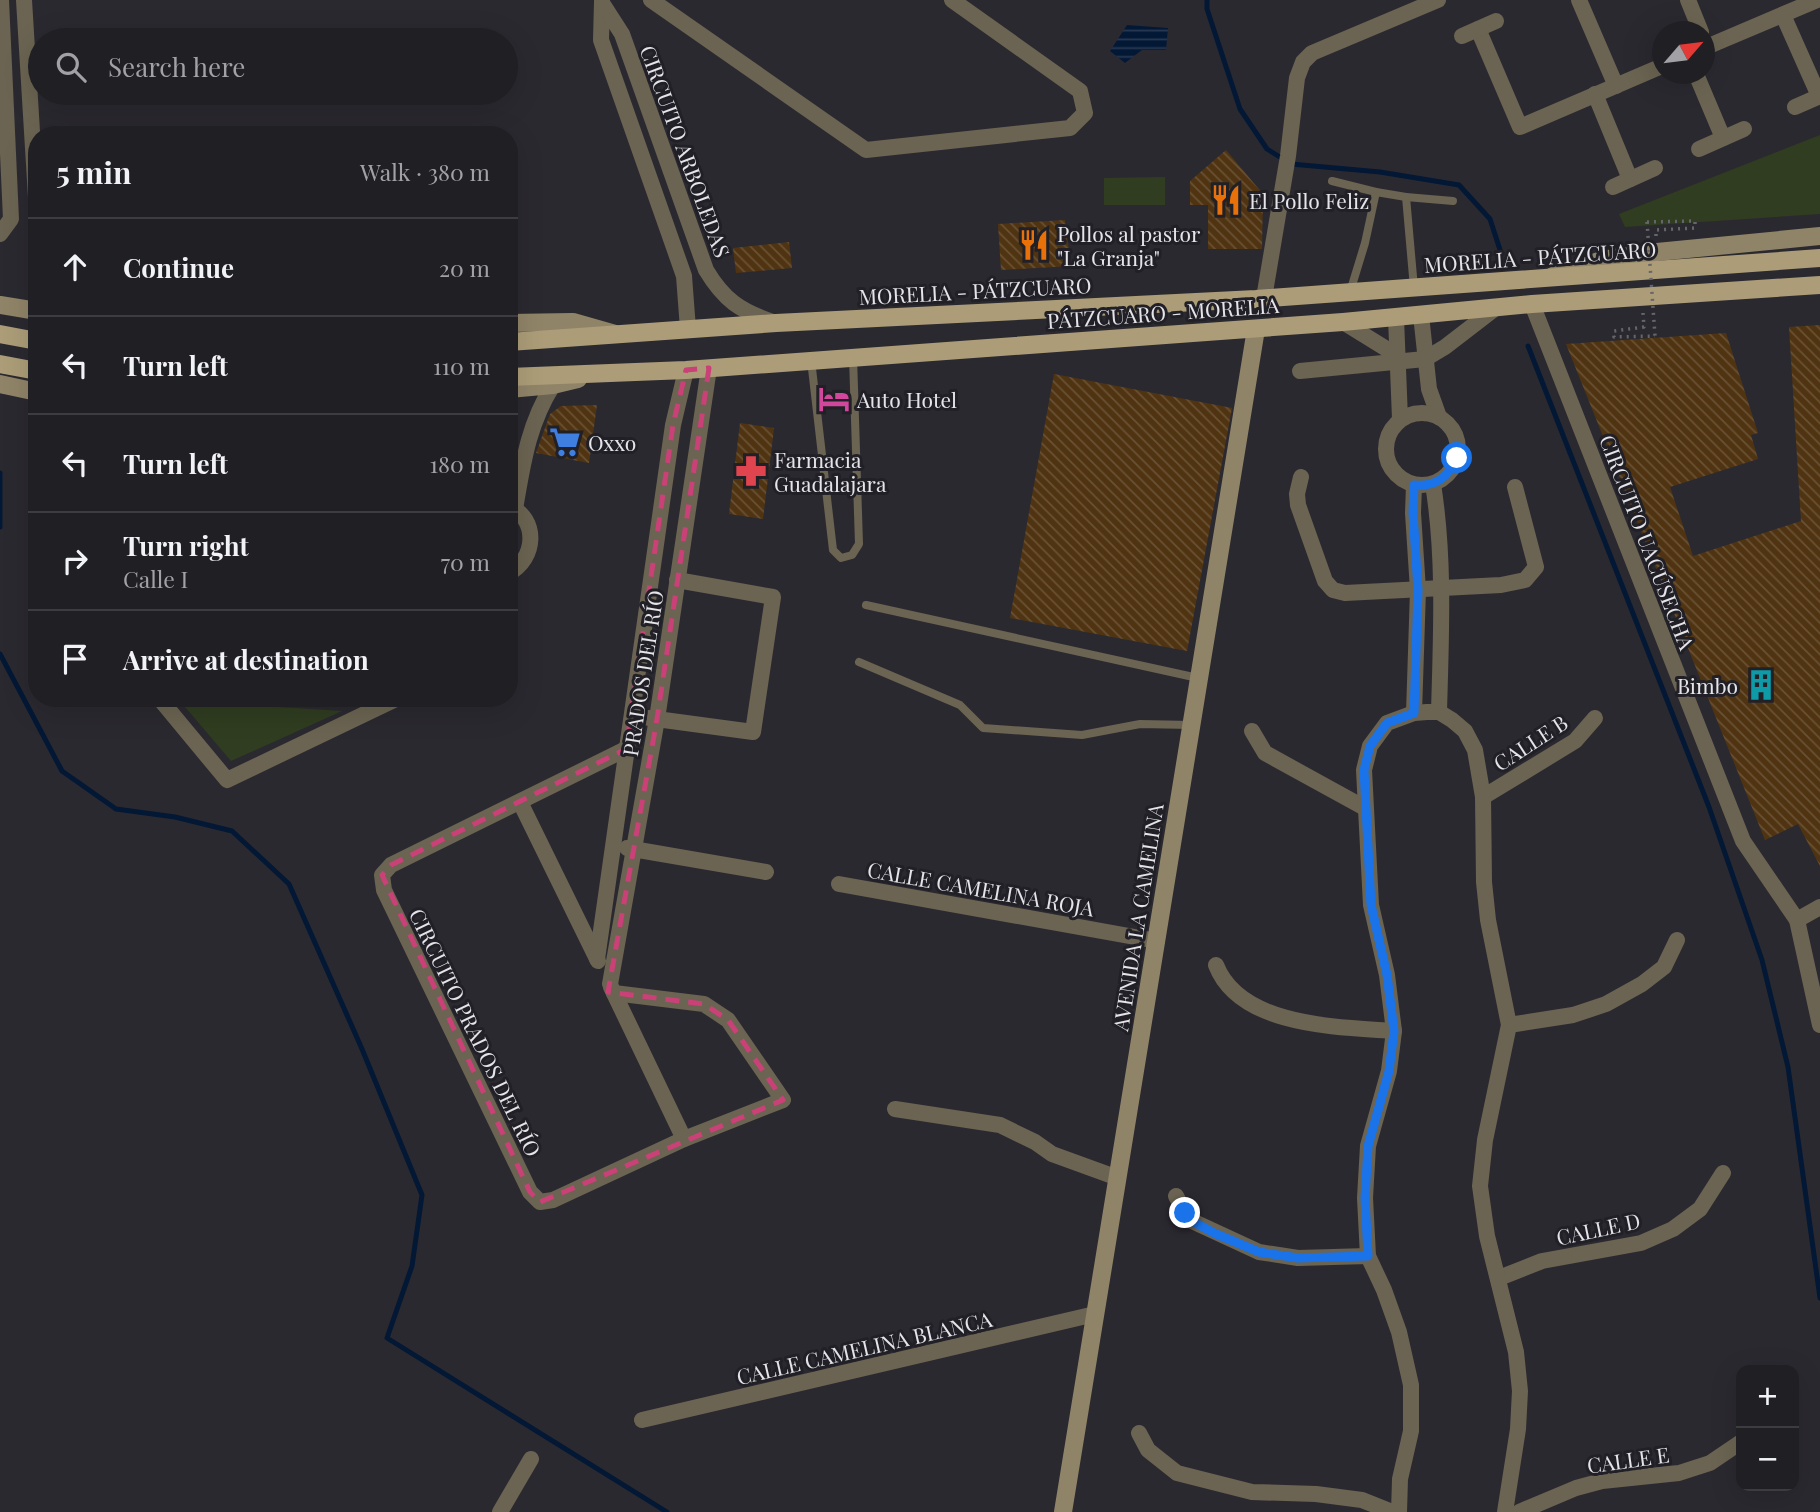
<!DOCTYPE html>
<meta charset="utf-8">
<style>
:root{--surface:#201f24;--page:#28272c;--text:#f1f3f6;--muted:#a2a2a6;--line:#3d3d41}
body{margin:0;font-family:"Playfair Display",serif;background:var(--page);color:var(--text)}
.controls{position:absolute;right:21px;bottom:21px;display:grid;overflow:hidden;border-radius:14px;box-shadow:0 7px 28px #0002}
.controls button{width:63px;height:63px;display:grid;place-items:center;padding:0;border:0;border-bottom:2px solid var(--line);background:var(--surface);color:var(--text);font:35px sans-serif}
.compass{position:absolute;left:1652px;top:21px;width:63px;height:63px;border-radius:50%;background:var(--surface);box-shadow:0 7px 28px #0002;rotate:62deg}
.stop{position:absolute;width:21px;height:21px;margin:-16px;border:5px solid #1a73e8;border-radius:50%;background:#fff}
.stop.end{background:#1a73e8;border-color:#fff;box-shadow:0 2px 7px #0008}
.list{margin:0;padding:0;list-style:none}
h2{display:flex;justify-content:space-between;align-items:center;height:91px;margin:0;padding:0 28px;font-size:30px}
h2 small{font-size:23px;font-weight:400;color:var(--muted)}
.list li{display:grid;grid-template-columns:46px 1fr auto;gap:21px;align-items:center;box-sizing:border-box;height:98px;padding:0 28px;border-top:2px solid var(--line)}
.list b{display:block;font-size:26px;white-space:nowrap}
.list p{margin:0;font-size:23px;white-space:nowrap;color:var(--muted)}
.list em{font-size:23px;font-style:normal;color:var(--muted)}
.icon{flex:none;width:38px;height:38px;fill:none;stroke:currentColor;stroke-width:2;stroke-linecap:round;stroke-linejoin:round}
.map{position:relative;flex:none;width:1820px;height:1512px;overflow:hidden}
.search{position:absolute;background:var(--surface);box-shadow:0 7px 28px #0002;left:28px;top:28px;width:490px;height:77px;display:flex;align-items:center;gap:18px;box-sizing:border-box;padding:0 24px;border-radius:38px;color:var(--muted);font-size:26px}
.panel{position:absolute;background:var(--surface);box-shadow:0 7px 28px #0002;left:28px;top:126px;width:490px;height:581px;border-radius:28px}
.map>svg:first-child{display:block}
</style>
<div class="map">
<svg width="1820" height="1512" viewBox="0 0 1820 1512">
<defs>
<pattern id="water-rules" width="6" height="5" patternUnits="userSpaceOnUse" patternTransform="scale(1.75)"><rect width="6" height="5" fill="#031835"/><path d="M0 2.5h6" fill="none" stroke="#283952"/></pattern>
<pattern id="building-back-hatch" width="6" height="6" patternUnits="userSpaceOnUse" patternTransform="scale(1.75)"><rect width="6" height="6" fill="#503411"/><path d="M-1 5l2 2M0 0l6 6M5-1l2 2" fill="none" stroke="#695134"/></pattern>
</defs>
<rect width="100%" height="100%" fill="#2b2930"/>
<!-- park -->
<g fill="#303d20">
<polygon points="1820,135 1820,214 1625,227 1619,214"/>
<polygon points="1165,177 1165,205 1104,205 1104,178"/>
<polygon points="180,701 342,711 231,761"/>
</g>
<!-- water -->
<polygon fill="url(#water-rules)" points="1127,25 1168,28 1166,50 1142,50 1125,63 1110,51"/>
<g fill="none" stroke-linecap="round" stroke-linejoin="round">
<!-- stream -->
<g stroke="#031835" stroke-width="5">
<polyline points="1207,0 1207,9 1240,109 1267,149 1291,164 1380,172 1459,185 1490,219 1501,253"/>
<polyline points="1528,346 1709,807 1762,960 1788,1067 1820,1298"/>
<polyline points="0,473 0,527"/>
<polyline points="0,654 62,771 116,809 175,817 232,831 289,884 362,1049 422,1195 412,1266 387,1338 667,1512"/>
</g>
</g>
<!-- building -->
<g fill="url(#building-back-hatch)">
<polygon points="1226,150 1263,194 1262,249 1208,249 1208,205 1190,205 1190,181"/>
<polygon points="1065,220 1071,266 1001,270 998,224"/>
<polygon points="789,242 792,268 736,273 733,248"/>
<polygon points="1820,325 1820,866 1798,824 1765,840 1566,344 1726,333 1758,433 1751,435 1758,459 1670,487 1693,556 1801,521 1789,327"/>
<polygon points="1054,374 1232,408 1187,651 1010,618"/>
<polygon points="597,405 589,463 536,453 550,414 561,406"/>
<polygon points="740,423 774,428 763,519 729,514"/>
</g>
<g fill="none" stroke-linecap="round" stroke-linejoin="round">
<!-- path -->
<g stroke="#66656b" stroke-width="3.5" stroke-dasharray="2 5" stroke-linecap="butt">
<polyline points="1647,222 1695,221 1695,228 1656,230 1656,236"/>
<polyline points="1643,313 1644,327 1614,331 1614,337 1655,336"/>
</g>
<!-- lane -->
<g stroke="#6b6452" stroke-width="8">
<polyline points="1332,181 1376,192"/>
<polyline points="1406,197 1453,201"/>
<polyline points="1350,292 1365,243 1376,192 1406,197 1414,288"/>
<polyline points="811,360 833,550 841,558 852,555 859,544 853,357"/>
<polyline points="866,605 1198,678"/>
<polyline points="859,662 960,705 983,728 1082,735 1140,724 1192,725"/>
</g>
<!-- street -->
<g stroke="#6b6452" stroke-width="16">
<polyline points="24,0 37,214"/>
<polyline points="651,0 866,150 1070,128 1085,113 1080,91 952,0"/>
<polyline points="1579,0 1616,86"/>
<polyline points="1688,0 1701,32"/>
<polyline points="602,2 601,40 684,276 688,329"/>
<path d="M602 3 622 34 706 270C724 300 740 311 773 322"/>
<polyline points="1783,15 1819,96"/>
<polyline points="1478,29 1520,127 1662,66"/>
<polyline points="1462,36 1496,21"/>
<polyline points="1704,48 1817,0"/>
<polyline points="1696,74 1723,138"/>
<polyline points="1595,94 1630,179"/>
<polyline points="1795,107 1820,96"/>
<polyline points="1699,149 1744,129"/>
<polyline points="1613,187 1655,168"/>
<polyline points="0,234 11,219 1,0"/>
<polyline points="1264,298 1288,156 1297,78 1303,62 1312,53 1438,0"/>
<polyline points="1532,304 1743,841 1797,920 1820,1025"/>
<polyline points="1421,315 1429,389 1439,417"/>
<polyline points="1396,318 1400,419"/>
<polyline points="1343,322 1398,356"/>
<polyline points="1300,371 1425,359 1445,347 1497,307"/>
<circle cx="1422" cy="449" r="36"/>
<polyline points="1301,477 1297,494 1298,505 1325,581 1333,590 1345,593 1501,585 1525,580 1536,567 1515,487"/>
<path d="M1433 484C1445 559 1441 636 1439 712"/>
<path d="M509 506C539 519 536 559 509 573"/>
<path d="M515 509C523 463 528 425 553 385"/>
<polyline points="159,698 227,780 398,698"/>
<polyline points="1414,713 1418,590 1413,513 1414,485"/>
<polyline points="649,718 753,732 773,597 677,580"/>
<polyline points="1252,731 1265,753 1365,808"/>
<polyline points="1483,797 1575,741 1595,718"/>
<polyline points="520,802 598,961"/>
<polyline points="627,848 766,872"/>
<polyline points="839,884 1157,941"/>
<polyline points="1797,920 1820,907"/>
<polyline points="597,959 673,425 686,370"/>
<path d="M1216 965C1240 1027 1339 1027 1394 1031"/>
<polyline points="610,984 657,719 709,368"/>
<polyline points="611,987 684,1139"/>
<polyline points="614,993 704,1004 728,1020 783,1100 684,1139 553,1200 540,1202 530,1192 384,890 382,875 391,865 626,749"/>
<polyline points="1509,1025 1573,1015 1606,1004 1642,984 1664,967 1677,940"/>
<polyline points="895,1109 1000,1125 1035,1142 1052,1154 1118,1178"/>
<polyline points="1176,1196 1185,1213 1192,1221 1259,1252 1298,1258 1368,1256"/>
<polyline points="1499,1278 1542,1261 1641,1243 1673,1229 1700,1209 1723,1173"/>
<polyline points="642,1420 1095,1314"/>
<polyline points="1139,1433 1148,1450 1177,1473 1252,1492 1316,1494 1362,1500 1392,1512"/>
<polyline points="500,1512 531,1459"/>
<polyline points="1399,1512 1400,1479 1411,1431 1411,1385 1399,1332 1384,1290 1368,1256 1365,1198 1368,1146 1389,1071 1394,1031 1387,975 1371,905 1364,770 1370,746 1387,723 1414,713 1427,712 1439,712 1452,720 1465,731 1475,750 1483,797 1484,882 1488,920 1509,1025 1485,1140 1480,1186 1487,1236 1516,1352 1520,1391 1518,1429 1505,1512"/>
<polyline points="1519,1512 1576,1488 1602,1481 1679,1473 1710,1463 1741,1442"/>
</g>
<!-- secondary -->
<g stroke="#908468" stroke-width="18">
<polyline points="1554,275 1602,260 1657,252 1820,236"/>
<polyline points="0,305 37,311"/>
<polyline points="509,323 573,322 615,334"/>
<polyline points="0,384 37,392"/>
<polyline points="509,389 553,385 578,379"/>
<polyline points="1063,1512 1256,329"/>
</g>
<!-- primary -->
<g stroke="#ac9d78" stroke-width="18">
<polyline points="0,334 37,341"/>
<polyline points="509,342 776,323 1256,299 1820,258"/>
<polyline points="0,364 37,371"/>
<polyline points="509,377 686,370 1343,322 1532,304 1820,285"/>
</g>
<!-- path-bridge -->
<polyline stroke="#66656b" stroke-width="3.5" stroke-dasharray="2 5" stroke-linecap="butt" points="1647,222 1655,336"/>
</g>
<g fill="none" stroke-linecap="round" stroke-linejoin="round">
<!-- route -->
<path stroke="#1a73e8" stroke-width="9" d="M1185 1213 1192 1221 1214 1233 1259 1252 1298 1258 1368 1256 1365 1198 1368 1146 1389 1071 1394 1031 1387 975 1371 905 1364 770 1370 746 1387 723 1414 713 1418 590 1413 513 1414 485C1436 487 1448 477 1457 458"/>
</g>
<!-- marked area -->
<path fill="none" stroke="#c94177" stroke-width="5" stroke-dasharray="14 9" stroke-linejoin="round" d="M709 368 657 719 608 992 704 1004 728 1020 783 1100 540 1202 530 1192 382 875 391 865 626 749 673 425 686 370Z"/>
<!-- icons -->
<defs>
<symbol id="restaurant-bare" viewBox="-9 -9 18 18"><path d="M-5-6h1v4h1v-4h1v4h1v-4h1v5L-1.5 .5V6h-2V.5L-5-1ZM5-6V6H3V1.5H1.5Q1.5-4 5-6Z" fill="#e8710a" stroke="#212027" stroke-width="2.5" paint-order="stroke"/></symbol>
<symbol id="hotel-bare" viewBox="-9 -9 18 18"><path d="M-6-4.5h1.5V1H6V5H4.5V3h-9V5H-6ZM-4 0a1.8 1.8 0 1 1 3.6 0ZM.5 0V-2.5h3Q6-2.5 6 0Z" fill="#d1479c" stroke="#212027" stroke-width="2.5" paint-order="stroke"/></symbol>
<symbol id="supermarket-bare" viewBox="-9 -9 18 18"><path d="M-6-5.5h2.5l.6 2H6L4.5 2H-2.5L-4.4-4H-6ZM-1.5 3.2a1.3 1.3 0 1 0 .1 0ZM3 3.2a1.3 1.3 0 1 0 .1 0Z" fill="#3f7fe0" stroke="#212027" stroke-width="2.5" paint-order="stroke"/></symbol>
<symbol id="pharmacy-bare" viewBox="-9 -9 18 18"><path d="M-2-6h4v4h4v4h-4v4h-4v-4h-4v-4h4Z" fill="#e0444e" stroke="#212027" stroke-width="2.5" paint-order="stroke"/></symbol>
<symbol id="building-bare" viewBox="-9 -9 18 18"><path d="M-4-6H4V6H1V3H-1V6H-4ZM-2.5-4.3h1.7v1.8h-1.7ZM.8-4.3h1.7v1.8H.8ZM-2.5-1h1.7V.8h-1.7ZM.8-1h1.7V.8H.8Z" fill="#0f9aa8" stroke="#212027" stroke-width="2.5" paint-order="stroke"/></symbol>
</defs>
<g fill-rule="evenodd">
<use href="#restaurant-bare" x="1204" y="178" width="44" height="44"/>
<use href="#restaurant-bare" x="1012" y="223" width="44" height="44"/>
<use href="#hotel-bare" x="812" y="377" width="44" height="44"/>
<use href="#supermarket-bare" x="543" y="420" width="44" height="44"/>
<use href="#pharmacy-bare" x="729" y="449" width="44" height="44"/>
<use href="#building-bare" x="1739" y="663" width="44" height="44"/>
</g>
<g text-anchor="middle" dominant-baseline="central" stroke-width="6" stroke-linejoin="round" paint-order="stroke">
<!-- street labels -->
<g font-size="21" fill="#e5e4e9" stroke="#212027">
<text transform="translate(686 151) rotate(70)">CIRCUITO ARBOLEDAS</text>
<text transform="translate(1540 256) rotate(-4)">MORELIA - PÁTZCUARO</text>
<text transform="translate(975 290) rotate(-3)">MORELIA - PÁTZCUARO</text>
<text transform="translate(1163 312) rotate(-4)">PÁTZCUARO - MORELIA</text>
<text transform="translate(1648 542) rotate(69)">CIRCUITO UACÚSECHA</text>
<text transform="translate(642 673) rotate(-81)">PRADOS DEL RÍO</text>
<text transform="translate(1530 742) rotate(-33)">CALLE B</text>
<text transform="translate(981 888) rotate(10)">CALLE CAMELINA ROJA</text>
<text transform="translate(1137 917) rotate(-81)">AVENIDA LA CAMELINA</text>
<text transform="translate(476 1032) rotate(64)">CIRCUITO PRADOS DEL RÍO</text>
<text transform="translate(1598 1228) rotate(-12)">CALLE D</text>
<text transform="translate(864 1347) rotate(-13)">CALLE CAMELINA BLANCA</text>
<text transform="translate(1628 1459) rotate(-8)">CALLE E</text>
</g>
<!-- poi labels -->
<g font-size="21" fill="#e5e4e9" stroke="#212027" text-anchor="start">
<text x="1249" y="200">El Pollo Feliz</text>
<text x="1057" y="233">Pollos al pastor<tspan x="1057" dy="24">"La Granja"</tspan></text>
<text x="857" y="399">Auto Hotel</text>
<text x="588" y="442">Oxxo</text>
<text x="774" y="459">Farmacia<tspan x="774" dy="24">Guadalajara</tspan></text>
<text x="1738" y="685" text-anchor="end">Bimbo</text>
</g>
</g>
</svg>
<div class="controls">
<button>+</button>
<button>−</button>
</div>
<svg class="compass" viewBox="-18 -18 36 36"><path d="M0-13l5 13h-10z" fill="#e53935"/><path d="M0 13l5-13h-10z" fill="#a2a2a6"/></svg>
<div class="stop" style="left:1457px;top:458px"></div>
<div class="stop end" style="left:1185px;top:1213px"></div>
<div class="search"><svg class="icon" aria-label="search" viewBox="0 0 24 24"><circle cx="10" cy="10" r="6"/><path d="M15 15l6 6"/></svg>Search here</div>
<section class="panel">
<h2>5 min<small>Walk · 380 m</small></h2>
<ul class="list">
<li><svg class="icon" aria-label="ahead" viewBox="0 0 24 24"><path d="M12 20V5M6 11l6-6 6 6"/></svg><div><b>Continue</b></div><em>20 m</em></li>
<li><svg class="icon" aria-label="left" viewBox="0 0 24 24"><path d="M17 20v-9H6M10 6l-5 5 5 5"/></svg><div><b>Turn left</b></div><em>110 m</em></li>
<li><svg class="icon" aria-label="left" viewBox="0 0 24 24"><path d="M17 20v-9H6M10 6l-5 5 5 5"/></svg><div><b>Turn left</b></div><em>180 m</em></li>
<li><svg class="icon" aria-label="right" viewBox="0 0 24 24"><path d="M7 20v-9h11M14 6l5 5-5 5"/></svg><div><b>Turn right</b><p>Calle I</p></div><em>70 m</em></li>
<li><svg class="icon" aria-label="arrive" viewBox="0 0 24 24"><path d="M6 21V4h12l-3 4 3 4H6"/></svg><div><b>Arrive at destination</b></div></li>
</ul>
</section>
</div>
